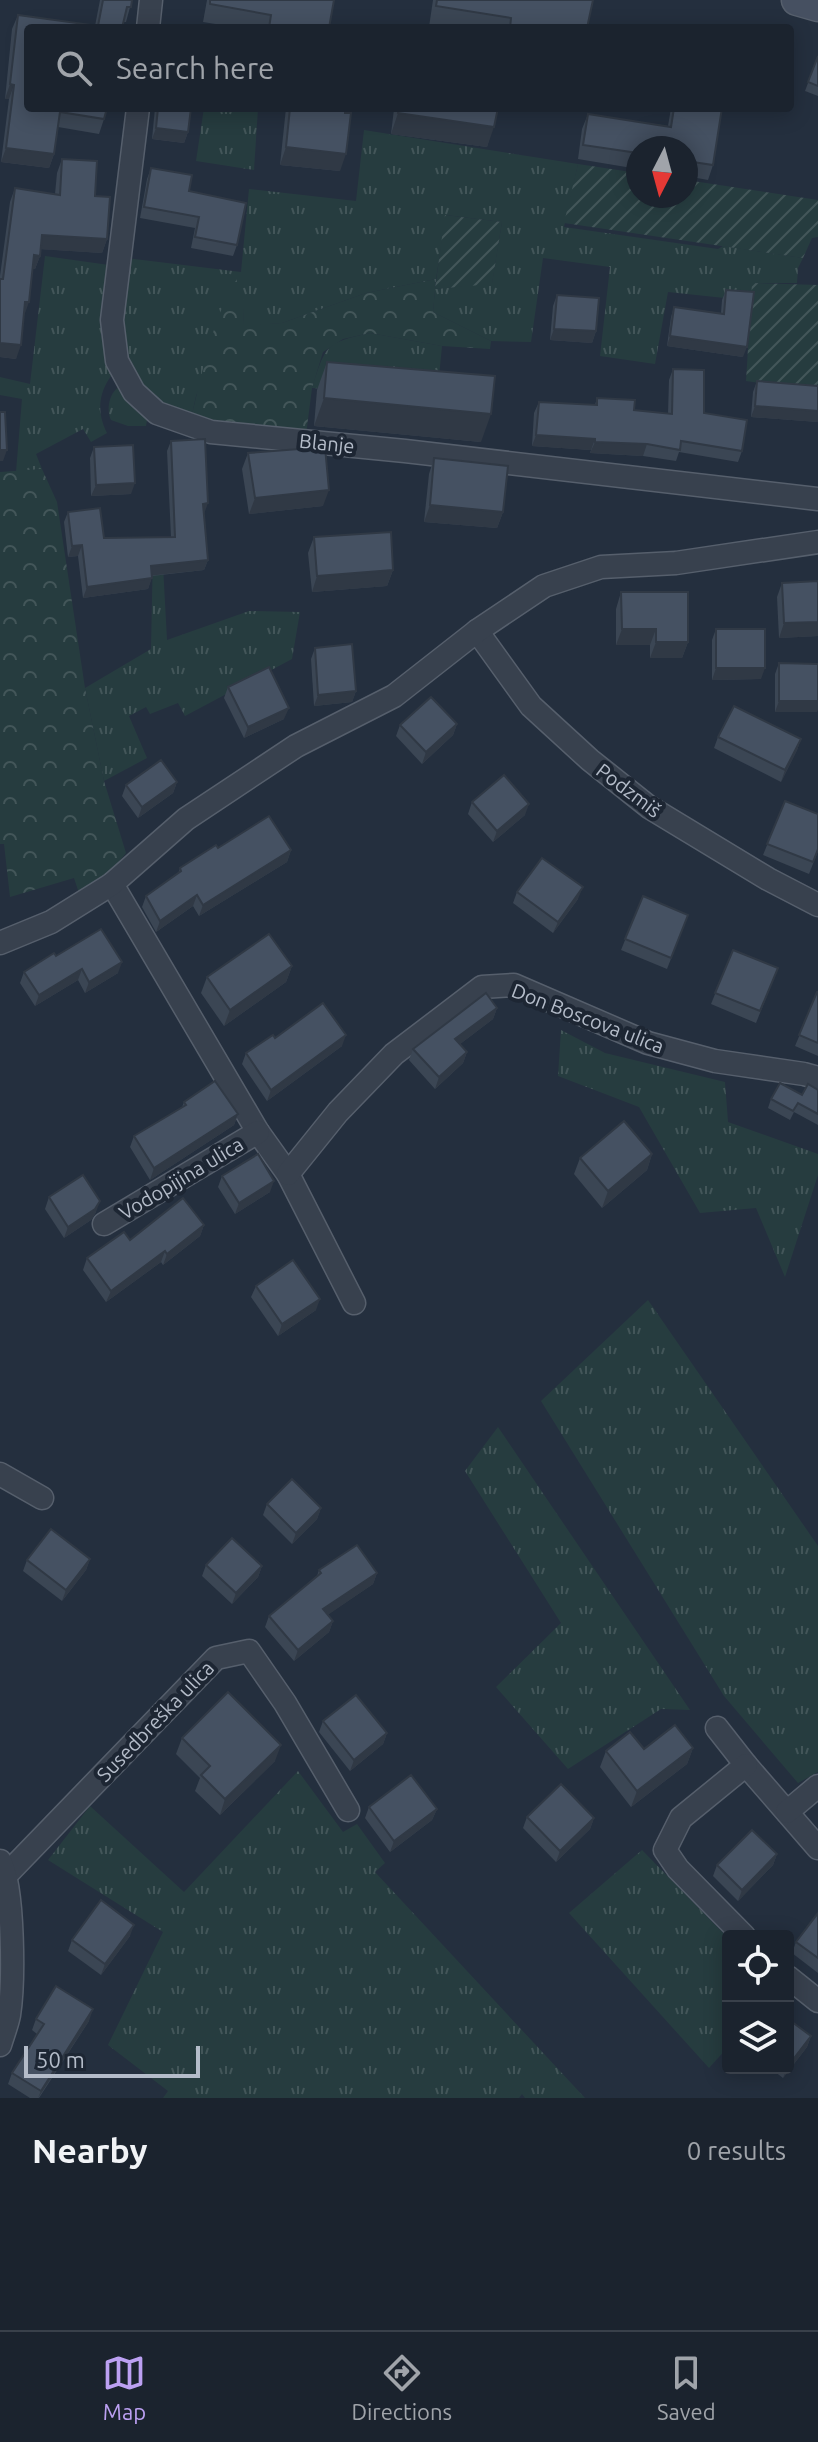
<!DOCTYPE html>
<meta charset="utf-8">
<style>
:root{--surface:#1b232e;--page:#242b36;--text:#f1f3f6;--muted:#a0a4aa;--line:#39404a;--accent:#bca0f2}
body{margin:0;font-family:Ubuntu,sans-serif;background:var(--page);color:var(--text)}
.controls{position:absolute;right:24px;bottom:24px;display:grid;overflow:hidden;border-radius:8px;box-shadow:0 4px 20px #0003}
.controls button{width:72px;height:72px;display:grid;place-items:center;padding:0;border:0;border-bottom:2px solid var(--line);background:var(--surface);color:var(--text);font:40px sans-serif}
.compass{position:absolute;left:626px;top:136px;width:72px;height:72px;border-radius:50%;background:var(--surface);box-shadow:0 4px 20px #0003;rotate:186deg}
.scale{position:absolute;left:24px;bottom:20px;width:176px;box-sizing:border-box;padding-left:8px;border:4px solid #b4bcc9;border-top:0;font-size:22px;line-height:28px;white-space:nowrap;color:#b4bcc9;-webkit-text-stroke:6px #1d2633;paint-order:stroke}
.list{margin:0;padding:0;list-style:none}
h2{display:flex;justify-content:space-between;align-items:center;height:104px;margin:0;padding:0 32px;font-size:34px}
h2 small{font-size:26px;font-weight:400;color:var(--muted)}
.icon{flex:none;width:44px;height:44px;fill:none;stroke:currentColor;stroke-width:2;stroke-linecap:round;stroke-linejoin:round}
.map{position:relative;flex:none;width:818px;height:2098px;overflow:hidden}
.search{position:absolute;background:var(--surface);box-shadow:0 4px 20px #0003;left:24px;right:24px;top:24px;height:88px;display:flex;align-items:center;gap:20px;box-sizing:border-box;padding:0 28px;border-radius:8px;color:var(--muted);font-size:30px}
.sheet{height:232px;background:var(--surface)}
nav{display:flex;justify-content:space-around;align-items:center;box-sizing:border-box;height:112px;border-top:2px solid var(--line);background:var(--surface);font-size:22px;color:var(--muted)}
nav a{display:grid;justify-items:center;gap:4px}
nav .on{color:var(--accent)}
.map>svg:first-child{display:block}
</style>
<div class="map">
<svg width="818" height="2098" viewBox="0 0 818 2098">
<defs>
<pattern id="grass-tufts" width="24" height="20" patternUnits="userSpaceOnUse" patternTransform="scale(2)"><rect width="24" height="20" fill="#263c3f"/><path d="M3 7l-1-3M5 7V3M7 7l1-3M15 17l-1-3M17 17v-4M19 17l1-3" fill="none" stroke="#435659"/></pattern>
<pattern id="forest-crowns" width="20" height="18" patternUnits="userSpaceOnUse" patternTransform="scale(2)"><rect width="20" height="18" fill="#263c3f"/><path d="M2 6a3 3 0 1 1 6 0M12 15a3 3 0 1 1 6 0" fill="none" stroke="#435659"/></pattern>
<pattern id="garden-furrows" width="10" height="10" patternUnits="userSpaceOnUse" patternTransform="scale(2)"><rect width="10" height="10" fill="#263c3f"/><path d="M-1 1l2-2M0 10L10 0M9 11l2-2" fill="none" stroke="#435659"/></pattern>
</defs>
<rect width="100%" height="100%" fill="#242f3e"/>
<!-- grass -->
<g fill="url(#grass-tufts)">
<polygon points="204,108 258,108 254,170 196,161"/>
<polygon points="364,130 578,164 564,227 718,249 723,246 803,258 798,268 797,283 752,283 753,301 668,292 655,364 600,356 610,267 543,258 531,342 491,341 433,312 435,289 492,283 502,222 446,215 436,279 366,293 282,323 244,326 241,274 196,396 191,419 158,403 134,376 121,346 126,258 241,272 249,189 356,201"/>
<path d="M45 256 109 265 101 334 111 376C98 394 97 413 107 433L91 442 83 429 36 454 42 469 16 472 22 399 0 395V377L30 384Z"/>
<path d="M370 333 442 346 437 397 312 388C326 345 325 343 370 333Z"/>
<path d="M119 387 145 416 147 420 146 426H128L111 420C106 410 109 393 119 387Z"/>
<polygon points="162,547 167,640 249,611 300,612 292,659 185,716 178,703 150,714 146,707 129,716 147,758 104,781 85,688 151,649 153,549"/>
<polygon points="561,1030 605,1053 725,1082 728,1122 818,1154 818,1175 785,1277 756,1208 700,1213 639,1107 558,1076"/>
<polygon points="648,1300 818,1546 818,1772 798,1783 724,1696 541,1401"/>
<polygon points="498,1427 690,1710 661,1709 568,1769 496,1687 561,1623 465,1471"/>
<polygon points="298,1771 343,1832 357,1824 385,1863 375,1872 585,2098 525,2098 522,2094 519,2098 163,2098 168,2091 108,2045 163,1932 48,1860 90,1806 184,1892"/>
<polygon points="642,1850 728,1938 728,2047 709,2068 569,1913"/>
</g>
<!-- forest -->
<g fill="url(#forest-crowns)">
<path d="M242 272 244 325 282 323 366 293 436 279 433 312 491 341 490 349 442 346 370 333 343 339 323 352 312 388 306 435 191 419C202 374 214 308 242 272Z"/>
<polygon points="42,469 57,502 85,688 104,781 126,853 108,875 81,899 74,878 10,897 4,844 0,844 0,472"/>
</g>
<!-- garden -->
<g fill="url(#garden-furrows)">
<polygon points="578,164 638,173 638,196 686,196 686,180 818,200 818,237 812,238 803,258 564,223"/>
<polygon points="445,215 502,222 492,284 435,289"/>
<polygon points="752,283 818,285 818,391 746,381"/>
</g>
<g fill="none" stroke-linecap="round" stroke-linejoin="round">
<defs>
<g id="street">
<polyline points="148,28 151,0"/>
<polyline points="138,108 112,320 117,361 134,392 157,413 211,432 405,451 818,499"/>
<polyline points="477,631 531,706 590,760 649,807 768,879 818,905"/>
<polyline points="112,884 258,1132 288,1174 354,1303"/>
<polyline points="0,943 51,922 112,884 186,819 296,746 394,696 477,631 544,586 601,567 676,563 818,542"/>
<polyline points="288,1174 338,1112 394,1054 482,987 514,985 648,1043 715,1061 804,1074 818,1078"/>
<polyline points="104,1224 258,1132"/>
<polyline points="0,1474 42,1498"/>
<polyline points="717,1728 746,1765 818,1848"/>
<polyline points="787,1812 818,1786"/>
<polyline points="7,1874 216,1658 249,1651 285,1703 348,1810"/>
<polyline points="744,1936 678,1869 665,1850 681,1818 746,1765"/>
<polyline points="788,1977 818,2001"/>
<path d="M0 2045C3 2035 7 2025 9 2015 14 1983 14 1888 0 1861"/>
</g>
<polyline id="secondary" points="797,0 818,6"/>
</defs>
<!-- street casing -->
<use href="#street" stroke="#565f6c" stroke-width="25"/>
<!-- secondary casing -->
<use href="#secondary" stroke="#565f6c" stroke-width="33"/>
<!-- street -->
<use href="#street" stroke="#38414e" stroke-width="22"/>
<!-- secondary -->
<use href="#secondary" stroke="#465061" stroke-width="30"/>
</g>
<!-- wall -->
<g fill="#3b4654">
<polygon points="100,0 132,0 126,22 124,22 104,119 99,134 58,127 54,154 49,168 1,162 9,99 5,99 12,29 18,15 95,26"/>
<polygon points="207,0 334,0 329,28 240,28 203,22"/>
<polygon points="433,0 593,0 587,28 437,28 429,27"/>
<polygon points="818,56 818,96 805,91"/>
<polygon points="155,108 191,108 188,132 184,143 152,139"/>
<polygon points="286,108 345,108 340,171 280,165"/>
<polygon points="383,108 498,108 487,147 391,134 394,109"/>
<polygon points="671,108 722,108 713,165 708,180 686,176 686,148 638,148 638,169 578,159 582,129 588,114 668,126"/>
<polygon points="62,159 95,196 107,239 102,253 41,249 40,256 35,269 32,269 16,359 0,357 0,276 10,202 15,188 55,194 57,173"/>
<polygon points="151,168 189,191 237,245 233,256 191,248 195,228 140,218 147,179"/>
<polygon points="726,290 743,357 667,346 671,317 674,307 721,313 722,300"/>
<polygon points="557,295 596,331 592,343 550,340 553,306"/>
<polygon points="327,362 481,442 314,426 317,390"/>
<polygon points="673,369 704,413 742,451 738,462 679,452 676,461 643,456 590,453 591,450 532,446 534,413 539,402 595,405 597,398 634,410 668,414 669,380"/>
<polygon points="757,381 818,386 818,422 751,417 753,392"/>
<polygon points="171,441 204,514 208,560 204,570 152,576 148,589 83,598 78,556 68,557 64,522 68,512 104,538 171,537 167,451"/>
<polygon points="94,447 131,494 91,496 90,458"/>
<polygon points="248,453 323,506 249,514 242,469"/>
<polygon points="434,458 503,512 497,528 424,522 429,474"/>
<polygon points="314,537 393,570 387,586 312,592 308,553"/>
<polygon points="818,581 818,636 779,638 777,597 782,583"/>
<polygon points="621,592 688,642 682,658 650,658 650,645 616,645 616,609"/>
<polygon points="716,629 761,679 712,680 712,640"/>
<polygon points="315,648 356,691 352,702 314,706 311,659"/>
<polygon points="779,663 818,664 817,712 775,712 775,674"/>
<polygon points="228,687 284,719 244,738 224,698"/>
<polygon points="457,724 453,735 422,764 396,736 400,725"/>
<polygon points="718,737 801,739 797,750 781,782 714,748"/>
<polygon points="177,782 173,793 138,818 122,796 126,785"/>
<polygon points="785,801 818,851 809,874 763,855"/>
<polygon points="472,802 525,815 493,842 468,814"/>
<polygon points="218,848 291,850 287,862 199,916 193,906 156,932 142,907 146,896 178,874 180,868"/>
<polygon points="517,892 578,899 553,933 513,903"/>
<polygon points="643,896 688,915 667,969 621,950"/>
<polygon points="733,950 778,968 756,1023 711,1004"/>
<polygon points="56,956 118,973 85,993 78,980 35,1006 20,983 24,972"/>
<polygon points="292,966 286,982 224,1026 201,993 207,977"/>
<polygon points="818,992 818,1056 795,1046"/>
<polygon points="497,1008 493,1019 460,1044 467,1052 463,1063 435,1089 409,1060 413,1049"/>
<polygon points="275,1038 342,1046 267,1101 242,1064 246,1053"/>
<polygon points="818,1090 818,1125 794,1112 790,1120 768,1108 771,1099 802,1095"/>
<polygon points="184,1102 238,1114 234,1125 150,1180 130,1147 134,1136 182,1107"/>
<polygon points="652,1154 647,1170 602,1208 574,1174 580,1158"/>
<polygon points="222,1176 270,1192 235,1214 218,1187"/>
<polygon points="49,1197 96,1212 91,1220 64,1238 45,1209"/>
<polygon points="204,1225 200,1236 163,1265 161,1262 106,1302 83,1270 87,1258 130,1240"/>
<polygon points="256,1286 316,1310 278,1336 251,1297"/>
<polygon points="267,1504 321,1508 317,1519 292,1544 263,1515"/>
<polygon points="90,1559 86,1570 62,1601 23,1571 27,1560"/>
<polygon points="206,1565 262,1566 258,1577 232,1604 202,1576"/>
<polygon points="319,1570 377,1573 373,1584 327,1615 333,1621 329,1632 294,1661 265,1627 269,1616 317,1576"/>
<polygon points="323,1721 387,1733 383,1744 350,1771 319,1732"/>
<polygon points="182,1738 275,1761 220,1815 195,1791 200,1778 176,1754"/>
<polygon points="693,1748 687,1764 631,1807 600,1767 606,1751"/>
<polygon points="369,1807 437,1809 432,1820 390,1852 365,1818"/>
<polygon points="527,1817 594,1818 590,1829 556,1862 523,1828"/>
<polygon points="777,1854 773,1865 738,1901 713,1876 717,1865"/>
<polygon points="818,1913 818,1973 792,1953 796,1942"/>
<polygon points="130,1936 101,1975 68,1951 72,1940"/>
<polygon points="36,2019 89,2021 39,2098 30,2098 8,2084 12,2073 37,2034 32,2030"/>
<polygon points="811,2036 807,2047 783,2078 770,2068 788,2068"/>
</g>
<!-- shaded-wall -->
<g fill="#303945">
<polygon points="10,84 14,85 9,99 5,99"/>
<polygon points="398,113 494,127 487,147 391,134"/>
<polygon points="156,128 188,132 184,143 152,139"/>
<polygon points="286,147 346,154 340,171 280,165"/>
<polygon points="6,148 54,154 49,168 1,162"/>
<polygon points="42,235 107,239 102,253 37,249"/>
<polygon points="34,255 40,256 35,269 29,269"/>
<polygon points="25,302 29,302 24,316"/>
<polygon points="554,329 596,331 592,343 550,340"/>
<polygon points="670,336 747,347 743,357 667,346"/>
<polygon points="0,343 21,345 16,359 0,357"/>
<polygon points="324,398 491,414 481,442 314,426"/>
<polygon points="755,406 818,411 818,422 751,417"/>
<polygon points="536,435 595,439 591,450 532,446"/>
<polygon points="595,442 647,444 643,456 590,453"/>
<polygon points="0,450 7,450 3,461 0,461"/>
<polygon points="135,483 131,494 91,496 96,485"/>
<polygon points="329,490 323,506 249,514 255,498"/>
<polygon points="208,503 204,514 203,504"/>
<polygon points="430,505 503,512 497,528 424,522"/>
<polygon points="82,545 78,556 68,557 72,546"/>
<polygon points="208,560 204,570 147,576 151,566"/>
<polygon points="393,570 387,586 312,592 317,576"/>
<polygon points="152,578 148,589 83,598 87,587"/>
<polygon points="818,622 818,636 779,638 784,623"/>
<polygon points="622,629 656,629 650,645 616,645"/>
<polygon points="656,642 688,642 682,658 650,658"/>
<polygon points="716,668 765,668 761,679 712,680"/>
<polygon points="356,691 352,702 314,706 318,695"/>
<polygon points="779,701 818,701 818,710 817,712 775,712"/>
<polygon points="289,708 284,719 244,738 248,727"/>
<polygon points="457,724 453,735 422,764 426,752"/>
<polygon points="801,739 797,750 781,782 785,770"/>
<polygon points="177,782 173,793 138,818 142,807"/>
<polygon points="529,804 525,815 493,842 497,831"/>
<polygon points="291,850 287,862 199,916 203,905"/>
<polygon points="583,887 578,899 553,933 558,922"/>
<polygon points="197,895 193,906 156,932 160,921"/>
<polygon points="122,962 118,973 85,993 89,982"/>
<polygon points="292,966 286,982 224,1026 230,1010"/>
<polygon points="82,969 78,980 35,1006 39,995"/>
<polygon points="497,1008 493,1019 451,1051 455,1039"/>
<polygon points="346,1035 342,1046 267,1101 271,1090"/>
<polygon points="467,1052 463,1063 435,1089 439,1077"/>
<polygon points="238,1114 234,1125 150,1180 154,1168"/>
<polygon points="652,1154 647,1170 602,1208 608,1191"/>
<polygon points="274,1181 270,1192 235,1214 239,1203"/>
<polygon points="100,1201 96,1212 91,1220 64,1238 68,1227"/>
<polygon points="204,1225 200,1236 163,1265 167,1254"/>
<polygon points="165,1251 161,1262 106,1302 111,1291"/>
<polygon points="320,1299 316,1310 278,1336 282,1324"/>
<polygon points="321,1508 317,1519 292,1544 296,1533"/>
<polygon points="90,1559 86,1570 62,1601 66,1590"/>
<polygon points="262,1566 258,1577 232,1604 236,1593"/>
<polygon points="377,1573 373,1584 319,1621 323,1609"/>
<polygon points="333,1621 329,1632 294,1661 298,1650"/>
<polygon points="387,1733 383,1744 350,1771 354,1760"/>
<polygon points="281,1745 275,1761 220,1815 225,1799"/>
<polygon points="693,1748 687,1764 631,1807 637,1791"/>
<polygon points="437,1809 432,1820 390,1852 394,1841"/>
<polygon points="594,1818 590,1829 556,1862 560,1851"/>
<polygon points="777,1854 773,1865 738,1901 742,1890"/>
<polygon points="134,1925 130,1936 101,1975 105,1964"/>
<polygon points="93,2009 89,2021 38,2098 41,2091"/>
<polygon points="811,2036 807,2047 783,2078 788,2066"/>
</g>
<!-- building -->
<g fill="#455162" stroke="#303945" stroke-width="2">
<polygon points="103,0 132,0 131,7 127,7 122,28 28,28 28,108 107,108 104,119 60,112 54,154 6,148 14,85 10,84 18,15 98,26"/>
<polygon points="210,0 334,0 329,28 269,28 271,15 210,4"/>
<polygon points="437,0 593,0 587,28 510,28 511,18 436,6"/>
<polygon points="818,56 818,86 808,82"/>
<polygon points="158,108 191,108 188,132 156,128"/>
<polygon points="290,108 345,108 345,113 351,113 346,154 286,147"/>
<polygon points="399,108 498,108 494,127 398,113"/>
<polygon points="674,108 722,108 713,165 686,161 686,148 638,148 638,153 583,145 588,114 671,127"/>
<polygon points="62,159 97,161 95,196 110,197 107,239 42,235 40,256 34,255 29,302 25,302 21,345 0,343 0,279 3,279 15,188 60,195"/>
<polygon points="151,168 192,175 189,191 246,203 237,245 195,237 199,217 144,207"/>
<polygon points="726,290 754,292 747,347 670,336 674,307 724,314"/>
<polygon points="557,295 599,298 596,331 554,329"/>
<polygon points="327,362 495,376 491,414 324,398"/>
<polygon points="673,369 704,370 704,413 747,420 742,451 681,441 680,450 647,444 595,442 595,439 536,435 539,402 597,405 597,398 635,400 634,410 672,414"/>
<polygon points="757,381 818,386 818,411 755,406"/>
<polygon points="0,412 5,412 7,450 0,450"/>
<polygon points="205,439 208,503 203,504 208,560 151,566 152,578 87,587 82,545 72,546 68,512 100,508 104,538 175,537 171,441"/>
<polygon points="133,445 135,483 96,485 94,447"/>
<polygon points="325,447 329,490 255,498 248,453"/>
<polygon points="434,458 508,466 503,512 430,505"/>
<polygon points="391,532 393,570 317,576 314,537"/>
<polygon points="818,581 818,622 784,623 782,583"/>
<polygon points="621,592 688,592 688,642 656,642 656,629 622,629"/>
<rect x="716" y="629" width="49" height="39"/>
<polygon points="352,644 356,691 318,695 315,648"/>
<polygon points="779,663 818,664 818,701 779,701"/>
<polygon points="269,667 289,708 248,727 228,687"/>
<polygon points="431,697 457,724 426,752 400,725"/>
<polygon points="734,706 801,739 785,770 718,737"/>
<polygon points="161,760 177,782 142,807 126,785"/>
<polygon points="504,775 529,804 497,831 472,802"/>
<polygon points="785,801 818,814 818,849 813,862 767,844"/>
<polygon points="269,816 291,850 203,905 197,895 160,921 146,896 181,871 180,868 216,845 218,848"/>
<polygon points="542,858 583,887 558,922 517,892"/>
<polygon points="643,896 688,915 671,958 625,939"/>
<polygon points="101,929 122,962 89,982 82,969 39,995 24,972 54,953 56,956"/>
<polygon points="269,934 292,966 230,1010 207,977"/>
<polygon points="733,950 778,968 760,1011 715,993"/>
<polygon points="817,992 818,992 818,1043 799,1035"/>
<polygon points="486,993 497,1008 455,1039 467,1052 439,1077 413,1049"/>
<polygon points="323,1003 346,1035 271,1090 246,1053 273,1035 275,1038"/>
<polygon points="215,1081 238,1114 154,1168 134,1136 186,1105 184,1102"/>
<polygon points="780,1083 802,1095 808,1084 818,1090 818,1114 798,1103 793,1111 771,1099"/>
<polygon points="624,1121 652,1154 608,1191 580,1158"/>
<polygon points="258,1154 274,1181 239,1203 222,1176"/>
<polygon points="83,1175 100,1201 95,1209 68,1227 49,1197"/>
<polygon points="183,1198 204,1225 167,1254 165,1251 111,1291 87,1258 124,1232 130,1240"/>
<polygon points="293,1260 320,1299 282,1324 256,1286"/>
<polygon points="292,1479 321,1508 296,1533 267,1504"/>
<polygon points="51,1529 90,1559 66,1590 27,1560"/>
<polygon points="232,1538 262,1566 236,1593 206,1565"/>
<polygon points="357,1545 377,1573 323,1609 333,1621 298,1650 269,1616 321,1573 319,1570"/>
<polygon points="228,1692 281,1745 225,1799 201,1775 210,1766 182,1738"/>
<polygon points="356,1695 387,1733 354,1760 323,1721"/>
<polygon points="675,1725 693,1748 637,1791 606,1751 630,1732 644,1749"/>
<polygon points="411,1775 437,1809 394,1841 369,1807"/>
<polygon points="561,1784 594,1818 560,1851 527,1817"/>
<polygon points="752,1830 777,1854 742,1890 717,1865"/>
<polygon points="101,1900 134,1925 105,1964 72,1940"/>
<polygon points="818,1913 818,1958 796,1942"/>
<polygon points="56,1986 93,2009 41,2091 12,2073 44,2024 36,2019"/>
<polygon points="788,2019 811,2036 788,2066"/>
</g>
<g text-anchor="middle" dominant-baseline="central" stroke-width="8" stroke-linejoin="round" paint-order="stroke">
<!-- street labels -->
<g font-size="20" fill="#b4bcc9" stroke="#1d2633">
<text transform="translate(327 443) rotate(6)">Blanje</text>
<text transform="translate(629 790) rotate(37)">Podzmiš</text>
<text transform="translate(588 1018) rotate(21)">Don Boscova ulica</text>
<text transform="translate(181 1178) rotate(-31)">Vodopijina ulica</text>
<text transform="translate(155 1721) rotate(-46)">Susedbreška ulica</text>
</g>
</g>
</svg>
<div class="controls">
<button><svg class="icon" aria-label="locate" viewBox="0 0 24 24"><circle cx="12" cy="12" r="6"/><path d="M12 2v4M12 18v4M2 12h4M18 12h4"/></svg></button>
<button><svg class="icon" aria-label="layers" viewBox="0 0 24 24"><path d="M12 4l9 5-9 5-9-5zM3 14l9 5 9-5"/></svg></button>
</div>
<svg class="compass" viewBox="-18 -18 36 36"><path d="M0-13l5 13h-10z" fill="#e53935"/><path d="M0 13l5-13h-10z" fill="#a0a4aa"/></svg>
<div class="scale">50 m</div>
<div class="search"><svg class="icon" aria-label="search" viewBox="0 0 24 24"><circle cx="10" cy="10" r="6"/><path d="M15 15l6 6"/></svg>Search here</div>
</div>
<section class="sheet">
<h2>Nearby<small>0 results</small></h2>
<ul class="list">
</ul>
</section>
<nav>
<a class="on"><svg class="icon" aria-label="map" viewBox="0 0 24 24"><path d="M3 6l6-2 6 2 6-2v14l-6 2-6-2-6 2zM9 4v14M15 6v14"/></svg>Map</a>
<a><svg class="icon" aria-label="directions" viewBox="0 0 24 24"><path d="M12 3l9 9-9 9-9-9zM9 14v-3h6M13 9l2 2-2 2"/></svg>Directions</a>
<a><svg class="icon" aria-label="saved" viewBox="0 0 24 24"><path d="M7 4h10v16l-5-4-5 4z"/></svg>Saved</a>
</nav>
